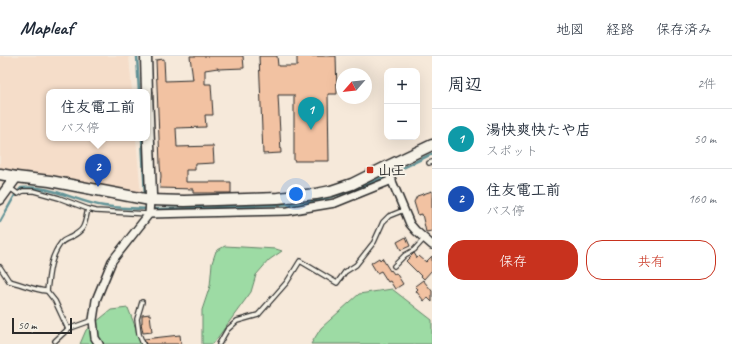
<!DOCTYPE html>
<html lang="ja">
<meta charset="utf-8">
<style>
:root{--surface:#fff;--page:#f2f2f3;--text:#1f2937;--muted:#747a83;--line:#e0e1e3;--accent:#c8321e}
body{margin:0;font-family:Caveat,"Klee One",sans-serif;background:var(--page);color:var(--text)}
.controls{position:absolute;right:12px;top:12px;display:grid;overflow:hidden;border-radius:8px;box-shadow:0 4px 16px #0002}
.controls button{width:36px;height:36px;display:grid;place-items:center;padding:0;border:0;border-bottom:1px solid var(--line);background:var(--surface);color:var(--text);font:20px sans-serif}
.compass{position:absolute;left:336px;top:12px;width:36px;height:36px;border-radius:50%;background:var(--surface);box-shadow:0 4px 16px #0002;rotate:242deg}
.scale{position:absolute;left:12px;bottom:10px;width:60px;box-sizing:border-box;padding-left:4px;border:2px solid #2b2b2b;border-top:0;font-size:11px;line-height:14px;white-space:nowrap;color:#2b2b2b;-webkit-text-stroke:3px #f7f3e8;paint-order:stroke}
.you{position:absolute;left:296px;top:138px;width:14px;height:14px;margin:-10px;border:3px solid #fff;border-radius:50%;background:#1a73e8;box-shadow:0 0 0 6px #1a73e833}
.badge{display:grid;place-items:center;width:26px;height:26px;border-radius:50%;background:var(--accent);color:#fff;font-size:13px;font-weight:700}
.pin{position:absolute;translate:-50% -33px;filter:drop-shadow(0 1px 2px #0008)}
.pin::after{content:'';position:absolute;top:21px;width:14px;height:12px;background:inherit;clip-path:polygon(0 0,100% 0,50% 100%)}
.popup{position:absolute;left:46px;top:33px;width:104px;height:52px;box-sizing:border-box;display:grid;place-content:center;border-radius:8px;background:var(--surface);filter:drop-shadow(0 1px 3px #0005);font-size:13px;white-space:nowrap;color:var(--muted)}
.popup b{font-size:15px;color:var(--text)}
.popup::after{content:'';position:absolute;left:50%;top:100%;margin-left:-8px;border:8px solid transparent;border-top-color:var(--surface)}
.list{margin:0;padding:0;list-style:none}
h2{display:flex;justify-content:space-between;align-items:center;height:52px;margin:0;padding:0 16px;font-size:17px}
h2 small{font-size:13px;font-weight:400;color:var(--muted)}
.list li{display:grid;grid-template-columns:26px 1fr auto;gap:12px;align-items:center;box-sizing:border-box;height:60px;padding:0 16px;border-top:1px solid var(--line)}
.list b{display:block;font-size:15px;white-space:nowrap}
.list p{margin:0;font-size:13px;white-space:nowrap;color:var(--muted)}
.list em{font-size:13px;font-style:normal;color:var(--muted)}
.actions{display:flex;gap:8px;padding:12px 16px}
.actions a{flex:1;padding:9px 0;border:1px solid var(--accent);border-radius:16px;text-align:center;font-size:14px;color:var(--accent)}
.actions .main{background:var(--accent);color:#fff}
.map{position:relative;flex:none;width:432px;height:288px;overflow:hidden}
header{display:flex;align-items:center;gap:24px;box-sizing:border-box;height:56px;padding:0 20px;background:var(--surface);border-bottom:1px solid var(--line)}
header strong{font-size:19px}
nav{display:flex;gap:22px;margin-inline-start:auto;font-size:14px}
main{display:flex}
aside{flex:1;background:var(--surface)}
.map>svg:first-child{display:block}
</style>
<header>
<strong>Mapleaf</strong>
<nav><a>地図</a><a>経路</a><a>保存済み</a></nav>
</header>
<main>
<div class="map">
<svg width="432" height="288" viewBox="0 0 432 288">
<rect width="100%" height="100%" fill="#f6e9da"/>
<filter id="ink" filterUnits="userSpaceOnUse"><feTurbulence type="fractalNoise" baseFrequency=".025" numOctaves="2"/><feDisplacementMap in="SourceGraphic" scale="8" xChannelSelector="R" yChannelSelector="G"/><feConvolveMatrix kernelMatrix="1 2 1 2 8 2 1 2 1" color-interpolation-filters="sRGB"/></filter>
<g filter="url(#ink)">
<!-- built -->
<polygon fill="#f5ddc9" points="0,0 129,0 132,36 49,36 49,82 136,82 141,140 0,114"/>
<!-- green -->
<g fill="#9ddba4" stroke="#648368">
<polygon points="225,190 276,193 282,195 269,204 256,219 251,236 213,288 202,288 202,254 210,230 212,207 216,195"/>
<polygon points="392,233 432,264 432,288 311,288 321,272 359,238"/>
<polygon points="128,252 142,288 80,288 86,274 111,254"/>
</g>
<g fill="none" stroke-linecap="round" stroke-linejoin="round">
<!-- stream -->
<g stroke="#629397" stroke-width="2.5">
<polyline points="137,0 139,36"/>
<polyline points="142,82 145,141"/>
<path d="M0 166 15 139 21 132C50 128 76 146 104 150 135 154 166 153 197 152 231 151 264 149 298 148 346 142 389 118 432 98"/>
</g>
</g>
<!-- building -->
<g fill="#f2c2a2" stroke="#2b2b2b">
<polygon points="190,0 243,0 244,12 218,13 218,12 205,14 205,28 211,28 213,59 205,59 206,71 176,72 177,91 213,90 214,107 195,108 195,114 186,114 186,126 231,126 231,137 193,137 193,133 160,132 161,120 160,109 160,108 156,4 164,3 165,25 193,24"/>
<polygon points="259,0 277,0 278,10 297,10 297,0 336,0 337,38 328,38 329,105 294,105 294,39 278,39 281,97 263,98"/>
<polygon points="432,135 432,175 426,176 422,158 418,159 414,146 417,140"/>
<polygon points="406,181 410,190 401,194 397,186"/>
<polygon points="414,197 417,202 419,200 426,206 432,200 432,214 424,223 406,205"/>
<polygon points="379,202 380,204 382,202 390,215 391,214 394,218 396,217 403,228 395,233 390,225 388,226 381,215 377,217 371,207"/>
<polygon points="423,224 432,235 432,246 428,242 424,245 416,235 418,233 415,230"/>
<polygon points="150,258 152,276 143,277 141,267 142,267 142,259"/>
<polygon points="180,279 181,288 146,288 144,283"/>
</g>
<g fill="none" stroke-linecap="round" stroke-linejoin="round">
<defs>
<g id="lane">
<polyline points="429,107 432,106"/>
<polyline points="10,132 18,138 23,135 34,135 59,142 88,153 96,155 148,158"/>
<polyline points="394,210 405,199 414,194 424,183"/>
<path d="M0 211 9 225C22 228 34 234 47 235L55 245 68 273"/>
<path d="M47 235C49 218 50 201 61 187 63 184 67 183 71 181 86 173 84 169 88 153"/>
<polyline points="142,246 137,263 139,278 143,288"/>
<polyline points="55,285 68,273 93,264"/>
<polyline points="219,288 227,274 237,265 258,259 287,226 300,205 337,227 345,216 356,209 374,186 383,166 389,160 404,154"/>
</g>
<g id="street">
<polyline points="386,111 410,168 416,175 432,189"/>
<polyline points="149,158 288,155 311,151 335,147 392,124"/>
<polyline points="99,288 95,282 93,264 96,244 112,205 149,158 150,144"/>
</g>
<g id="secondary">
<polyline points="146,0 147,36"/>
<polyline points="147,36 151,139 150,144"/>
<polyline points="0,118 16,121 50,125 150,144 184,145 278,142 316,138 331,135 352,128 386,111 432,89"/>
<polyline points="0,143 16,121"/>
</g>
</defs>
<!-- lane casing -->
<use href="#lane" stroke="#2b2b2b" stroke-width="6"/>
<!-- street casing -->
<use href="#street" stroke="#2b2b2b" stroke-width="10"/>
<!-- secondary casing -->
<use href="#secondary" stroke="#2b2b2b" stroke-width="13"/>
<!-- lane -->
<use href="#lane" stroke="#f7f3e8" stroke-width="3.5"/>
<!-- street -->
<use href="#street" stroke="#f7f3e8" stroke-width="7"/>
<!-- secondary -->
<use href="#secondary" stroke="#f7f3e8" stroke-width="10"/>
</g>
</g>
<!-- markers -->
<rect fill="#c8321e" stroke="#f7f3e8" stroke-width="1.5" x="366" y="110" width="8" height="8" rx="2"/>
<g text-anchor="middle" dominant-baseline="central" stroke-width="3.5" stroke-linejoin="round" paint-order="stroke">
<!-- poi labels -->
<g font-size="14" font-weight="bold" fill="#2b2b2b" stroke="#f7f3e8" text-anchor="start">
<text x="378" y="114">山王</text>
</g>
</g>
</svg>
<div class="controls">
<button>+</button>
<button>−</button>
</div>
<svg class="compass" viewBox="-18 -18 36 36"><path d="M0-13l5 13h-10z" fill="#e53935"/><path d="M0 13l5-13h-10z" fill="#747a83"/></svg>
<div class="scale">50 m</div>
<div class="you"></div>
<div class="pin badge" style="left:311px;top:74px;background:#0f9aa8">1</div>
<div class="pin badge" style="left:98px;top:131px;background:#1a4fb4">2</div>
<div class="popup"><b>住友電工前</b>バス停</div>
</div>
<aside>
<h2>周辺<small>2件</small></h2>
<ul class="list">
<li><span class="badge" style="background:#0f9aa8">1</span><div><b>湯快爽快たや店</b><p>スポット</p></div><em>50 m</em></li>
<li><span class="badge" style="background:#1a4fb4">2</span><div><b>住友電工前</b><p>バス停</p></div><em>160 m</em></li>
</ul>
<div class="actions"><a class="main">保存</a><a>共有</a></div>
</aside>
</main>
